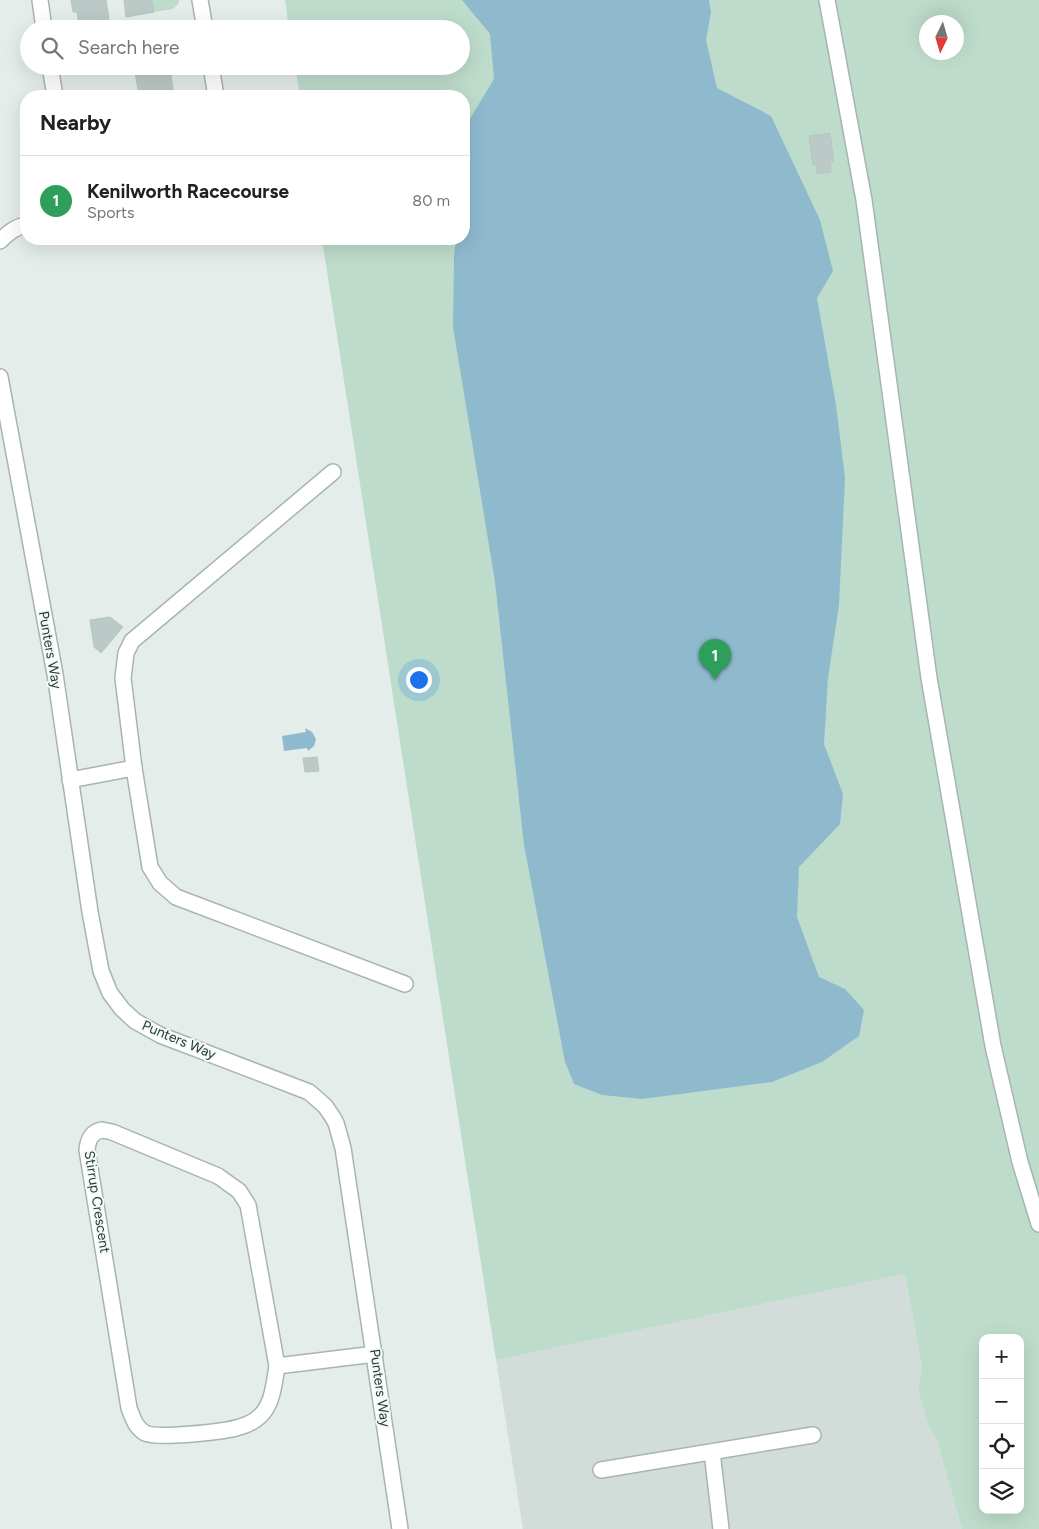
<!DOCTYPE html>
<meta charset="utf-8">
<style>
:root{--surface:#fff;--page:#f2f2f2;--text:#202124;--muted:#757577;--line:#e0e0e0;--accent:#d93025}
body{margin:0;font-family:Figtree,sans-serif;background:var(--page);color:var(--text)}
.controls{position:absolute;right:15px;bottom:15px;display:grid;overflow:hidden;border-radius:10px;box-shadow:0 5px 20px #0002}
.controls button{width:45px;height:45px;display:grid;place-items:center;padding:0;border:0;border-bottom:1px solid var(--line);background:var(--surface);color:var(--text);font:25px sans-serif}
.compass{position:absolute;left:919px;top:15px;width:45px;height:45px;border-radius:50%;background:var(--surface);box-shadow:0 5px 20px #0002;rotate:185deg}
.you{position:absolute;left:418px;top:679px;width:18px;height:18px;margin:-12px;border:4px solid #fff;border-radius:50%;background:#1a73e8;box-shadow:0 0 0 8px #1a73e833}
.badge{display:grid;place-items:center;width:32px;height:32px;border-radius:50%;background:var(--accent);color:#fff;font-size:16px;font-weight:700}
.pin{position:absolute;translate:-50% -41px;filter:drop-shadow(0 1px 2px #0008)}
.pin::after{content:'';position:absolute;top:26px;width:18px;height:15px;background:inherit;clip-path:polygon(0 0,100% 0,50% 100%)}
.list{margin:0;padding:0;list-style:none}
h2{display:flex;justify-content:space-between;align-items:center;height:65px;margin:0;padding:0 20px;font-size:21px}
h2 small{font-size:16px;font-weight:400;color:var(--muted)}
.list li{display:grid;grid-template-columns:32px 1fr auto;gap:15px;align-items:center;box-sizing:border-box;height:90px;padding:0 20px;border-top:1px solid var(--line)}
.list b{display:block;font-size:19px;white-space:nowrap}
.list p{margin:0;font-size:16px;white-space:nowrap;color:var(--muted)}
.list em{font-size:16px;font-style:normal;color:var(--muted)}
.icon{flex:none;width:28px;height:28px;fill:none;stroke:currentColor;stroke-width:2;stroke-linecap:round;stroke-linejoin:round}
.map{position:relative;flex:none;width:1039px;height:1529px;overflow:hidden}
.search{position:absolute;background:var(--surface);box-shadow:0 5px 20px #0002;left:20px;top:20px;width:450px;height:55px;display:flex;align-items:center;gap:12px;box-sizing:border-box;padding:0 18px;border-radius:28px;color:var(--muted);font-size:19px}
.panel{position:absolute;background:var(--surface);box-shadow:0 5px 20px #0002;left:20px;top:90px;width:450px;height:155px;border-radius:20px}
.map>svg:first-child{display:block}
</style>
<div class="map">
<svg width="1039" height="1529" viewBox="0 0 1039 1529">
<rect width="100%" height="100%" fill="#e4edea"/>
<!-- built -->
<polygon fill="#d2ddda" points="905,1274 922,1368 918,1390 928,1424 937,1441 962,1529 523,1529 496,1360"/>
<!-- green -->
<g fill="#bedccc" fill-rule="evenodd">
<polygon points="152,0 179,0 179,3 173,9 154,12"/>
<path d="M285 0H1039V1529H962L937 1441 928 1424 918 1390 922 1368 905 1274 496 1360 322 239H464V96H300L295 66H461V29H289ZM926 22H956V52H926ZM983 1338H1020V1510H983Z"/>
</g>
<!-- water -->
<g fill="#8fbace">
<polygon points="462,0 709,0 711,12 706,40 717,88 771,116 820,220 833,271 817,298 836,405 845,478 839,605 828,678 824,744 843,794 840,824 799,867 797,917 819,977 845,989 864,1010 859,1036 822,1062 772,1082 642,1099 602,1095 574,1084 565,1062 524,845 495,582 453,327 454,257 456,239 464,239 464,163 468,122 494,79 490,34"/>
<polygon points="305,728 312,732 316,739 314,746 308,751 307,748 284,751 282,736 306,732"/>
</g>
<!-- building -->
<g fill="#bccac7" stroke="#b7c6c2">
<polygon points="71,0 106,0 109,19 79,24 77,12 73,12"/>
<polygon points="124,0 152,0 154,12 126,17"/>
<polygon points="164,22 166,29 124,29"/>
<polygon points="134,66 170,66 173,90 139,95"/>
<polygon points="174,91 175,96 145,96"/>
<polygon points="830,133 834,162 830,162 831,172 817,174 816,164 813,165 809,136"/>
<polygon points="110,617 123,627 101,653 94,647 90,620"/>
<polygon points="317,757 319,771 305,772 303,758"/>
</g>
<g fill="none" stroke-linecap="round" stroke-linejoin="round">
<defs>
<g id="minor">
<polyline points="40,0 44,29"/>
<polyline points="200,0 205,29"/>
<polyline points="827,0 864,200 929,678 993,1046 1020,1162 1039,1224"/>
<polyline points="50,66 55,96"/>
<polyline points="211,66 216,96"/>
<path d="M0 241C8 233 15 227 26 225"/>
<polyline points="0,377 55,674 90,912 101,971 110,993 122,1009 135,1021 160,1035 309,1092 325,1106 332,1116 336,1123 343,1148 400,1529"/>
<polyline points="333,472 132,641 126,653 123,678 134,768 150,867 160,883 176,897 405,984"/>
<polyline points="70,780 134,768"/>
<path d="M102 1130 112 1132 218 1176 239 1191 248 1205 277 1366C274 1383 273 1404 260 1416 254 1422 244 1426 236 1428 221 1432 157 1439 145 1433 135 1427 133 1418 129 1408L87 1150C88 1140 91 1132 102 1130Z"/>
<polyline points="277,1366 375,1354"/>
<polyline points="712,1452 721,1529"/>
<polyline points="601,1470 813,1435"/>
</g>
</defs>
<!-- minor casing -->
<use href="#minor" stroke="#a7b5b2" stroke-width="18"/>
<!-- minor -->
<use href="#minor" stroke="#fff" stroke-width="15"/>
</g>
<g text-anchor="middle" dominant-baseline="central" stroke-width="4" stroke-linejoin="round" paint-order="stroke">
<!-- street labels -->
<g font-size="14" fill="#243d3b" stroke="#f5f9f8">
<text transform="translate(50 650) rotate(80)">Punters Way</text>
<text transform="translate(179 1040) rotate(23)">Punters Way</text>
<text transform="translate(97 1202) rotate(81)">Stirrup Crescent</text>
<text transform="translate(380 1388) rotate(82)">Punters Way</text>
</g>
</g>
</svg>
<div class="controls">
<button>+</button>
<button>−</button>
<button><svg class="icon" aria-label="locate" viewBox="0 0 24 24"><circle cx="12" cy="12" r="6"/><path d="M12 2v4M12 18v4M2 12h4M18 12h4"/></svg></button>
<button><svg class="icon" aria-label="layers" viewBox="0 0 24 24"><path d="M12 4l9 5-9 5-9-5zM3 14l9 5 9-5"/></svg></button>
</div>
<svg class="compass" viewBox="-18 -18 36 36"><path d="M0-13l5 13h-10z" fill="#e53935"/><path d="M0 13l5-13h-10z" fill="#757577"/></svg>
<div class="you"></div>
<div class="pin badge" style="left:715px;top:680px;background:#2e9e5b">1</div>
<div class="search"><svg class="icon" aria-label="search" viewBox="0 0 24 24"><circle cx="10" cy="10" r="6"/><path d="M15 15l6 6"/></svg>Search here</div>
<section class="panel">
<h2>Nearby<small></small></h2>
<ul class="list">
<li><span class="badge" style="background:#2e9e5b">1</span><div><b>Kenilworth Racecourse</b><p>Sports</p></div><em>80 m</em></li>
</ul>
</section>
</div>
